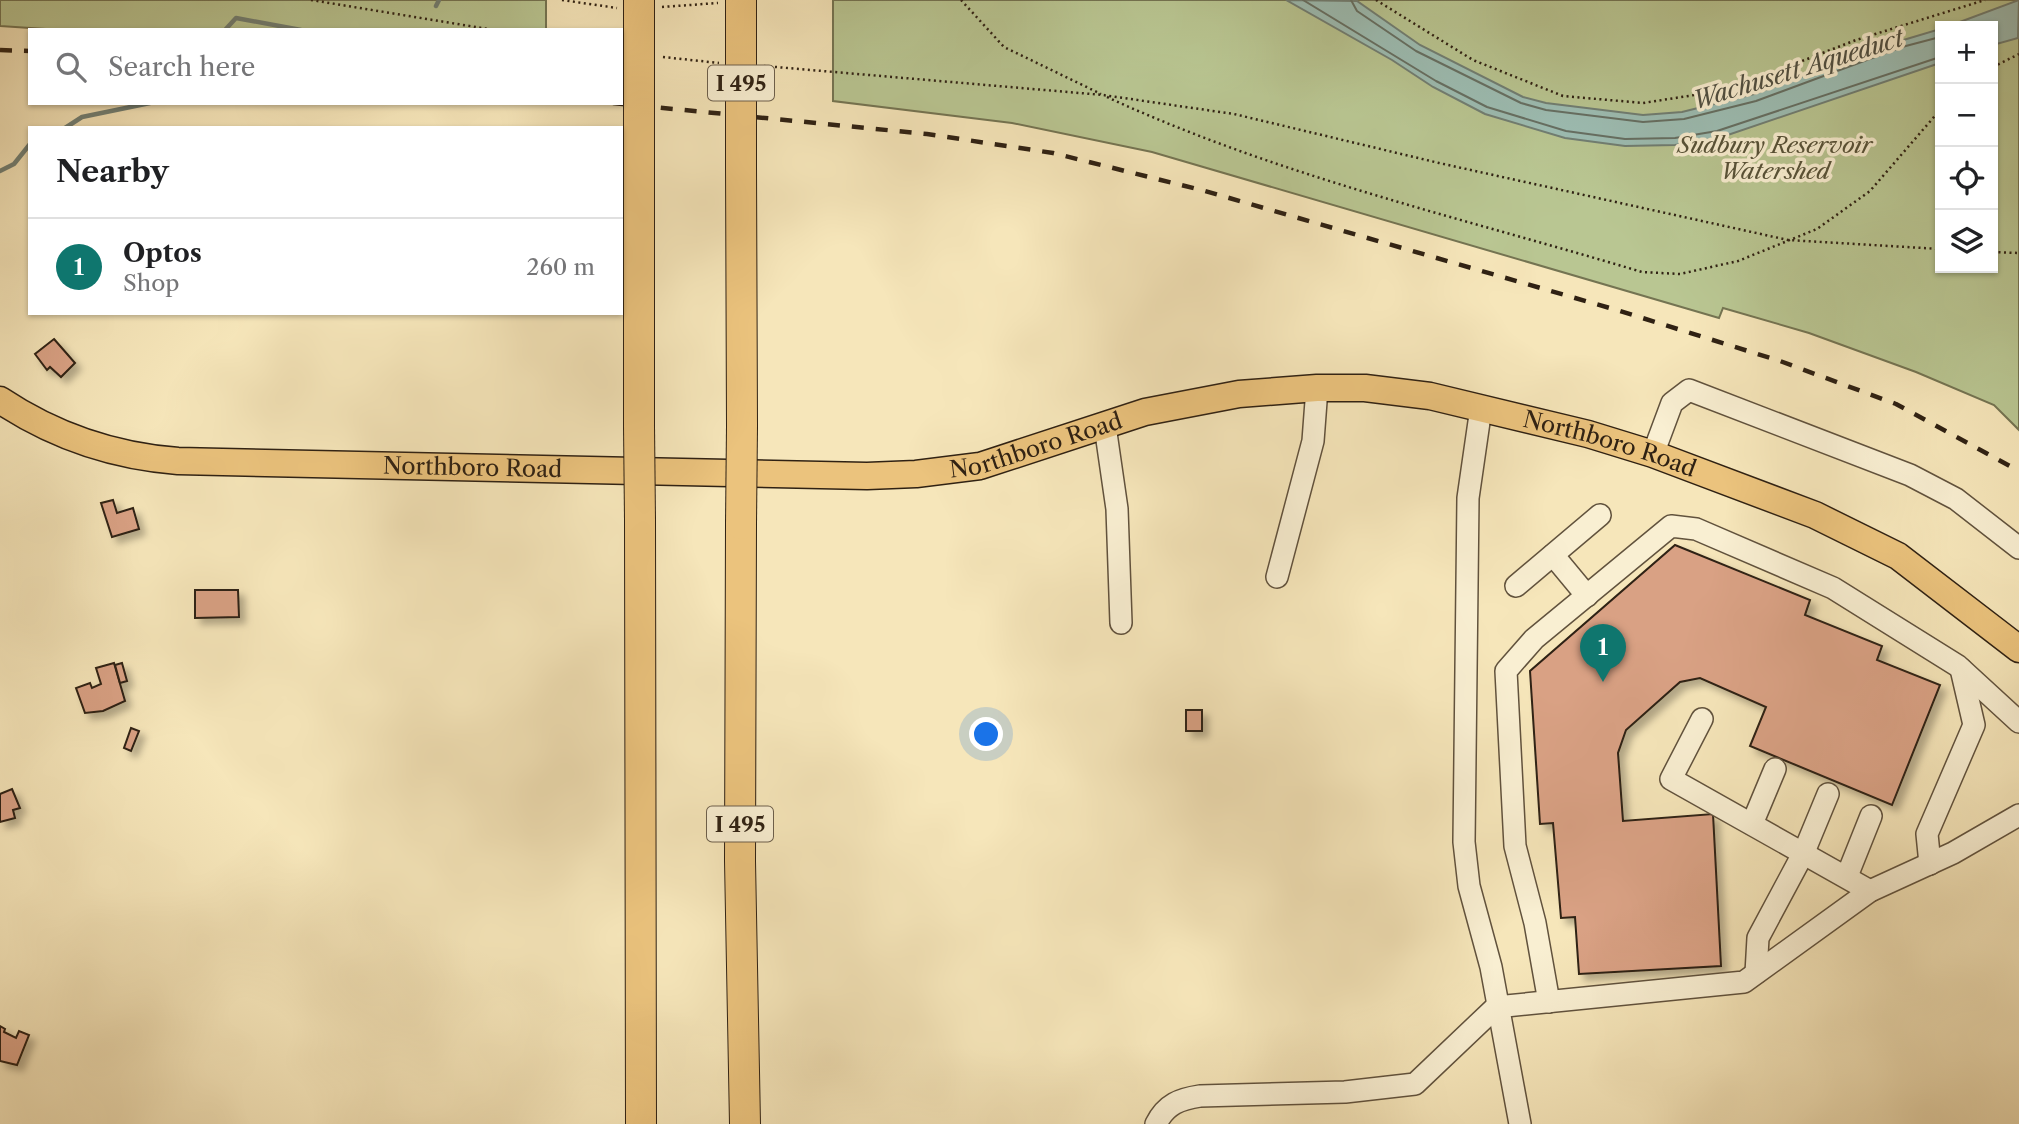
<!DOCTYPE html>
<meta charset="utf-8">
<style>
:root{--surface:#fff;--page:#f2f2f2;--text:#202124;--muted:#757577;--line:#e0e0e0;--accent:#0f766e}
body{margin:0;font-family:"Libre Caslon Text",serif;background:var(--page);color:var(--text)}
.controls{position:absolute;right:21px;top:21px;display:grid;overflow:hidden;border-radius:0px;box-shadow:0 2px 5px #0004}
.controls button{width:63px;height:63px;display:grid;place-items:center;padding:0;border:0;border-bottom:2px solid var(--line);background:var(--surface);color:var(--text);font:35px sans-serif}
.you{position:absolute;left:987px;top:735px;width:24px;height:24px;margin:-18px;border:5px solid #fff;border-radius:50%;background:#1a73e8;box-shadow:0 0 0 10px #1a73e833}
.badge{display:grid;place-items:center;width:46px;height:46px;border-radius:50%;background:var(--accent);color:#fff;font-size:23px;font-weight:700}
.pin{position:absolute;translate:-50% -58px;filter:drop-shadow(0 2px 4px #0008)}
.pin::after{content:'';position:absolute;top:37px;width:24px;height:21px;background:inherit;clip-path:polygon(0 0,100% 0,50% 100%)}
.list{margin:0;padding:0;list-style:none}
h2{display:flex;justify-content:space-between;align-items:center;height:91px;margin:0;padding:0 28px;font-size:30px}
h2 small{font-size:23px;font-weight:400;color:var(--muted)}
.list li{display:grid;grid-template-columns:46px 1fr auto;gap:21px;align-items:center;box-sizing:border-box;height:98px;padding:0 28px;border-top:2px solid var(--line)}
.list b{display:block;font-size:26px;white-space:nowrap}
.list p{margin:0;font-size:23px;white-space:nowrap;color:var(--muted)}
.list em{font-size:23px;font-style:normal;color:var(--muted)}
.icon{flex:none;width:38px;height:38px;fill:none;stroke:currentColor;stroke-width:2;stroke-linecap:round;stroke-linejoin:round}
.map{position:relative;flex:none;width:2019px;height:1124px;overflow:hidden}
.search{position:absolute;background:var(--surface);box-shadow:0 2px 5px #0004;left:28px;top:28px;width:595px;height:77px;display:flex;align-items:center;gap:18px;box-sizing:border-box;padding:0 24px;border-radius:0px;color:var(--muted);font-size:26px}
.panel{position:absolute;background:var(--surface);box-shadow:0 2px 5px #0004;left:28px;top:126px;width:595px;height:189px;border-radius:0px}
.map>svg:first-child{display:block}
</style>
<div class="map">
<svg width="2019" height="1124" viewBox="0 0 2019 1124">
<defs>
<filter id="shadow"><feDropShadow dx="6" dy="6" stdDeviation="3.5" flood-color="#0004"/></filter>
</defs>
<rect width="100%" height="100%" fill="#f6e6ba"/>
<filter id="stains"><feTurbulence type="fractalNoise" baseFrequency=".00286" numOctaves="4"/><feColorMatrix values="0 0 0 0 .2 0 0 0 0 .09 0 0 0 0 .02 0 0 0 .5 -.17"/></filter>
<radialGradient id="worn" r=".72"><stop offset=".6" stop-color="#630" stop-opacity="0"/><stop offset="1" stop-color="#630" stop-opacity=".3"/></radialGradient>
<!-- green -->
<g fill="#b9c692" stroke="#747452" stroke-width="2" fill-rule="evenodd">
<polygon points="0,0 546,0 546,30 61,30 0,26"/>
<path d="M833 0H2019V430L1994 405 1916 372 1809 333 1723 308 1719 318 1152 152 1012 123 833 101ZM1940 26H1993V268H1940Z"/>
</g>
<!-- water -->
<g fill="#9dbeb4" stroke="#717f74" stroke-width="2">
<polygon points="1286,0 1357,1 1420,45 1523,97 1546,103 1643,115 1682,112 1754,94 1900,41 1940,29 1940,63 1719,138 1675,145 1625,146 1565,138 1485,114 1433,87 1392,60"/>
<polygon points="2019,0 2018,38 1993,45 1993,26 1949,26"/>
</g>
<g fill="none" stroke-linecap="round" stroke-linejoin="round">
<!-- shore -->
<g stroke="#667064" stroke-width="2">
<polyline points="1303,0 1436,81 1487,107 1566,131 1625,139 1675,138 1717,131 1940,57"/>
<polyline points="1351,0 1357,11 1416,51 1521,103 1546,110 1643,122 1684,119 1756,101 1902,47 1940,37"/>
</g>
<!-- stream -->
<g stroke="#717f74" stroke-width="4.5">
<polyline points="436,6 439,0"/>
<polyline points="225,30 236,18 301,30"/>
<polyline points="65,128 82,117 150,103"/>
<polyline points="0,171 14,164 30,144"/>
</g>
</g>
<!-- building -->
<g fill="#d9a184" stroke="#2f2113" stroke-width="2" filter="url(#shadow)">
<polygon points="54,339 75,363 61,377 50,367 47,370 35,354"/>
<polygon points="113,500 117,513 133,508 139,529 112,537 101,503"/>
<polygon points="1675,545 1810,600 1805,615 1882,646 1877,660 1940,685 1892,805 1750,746 1766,707 1700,678 1680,682 1626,730 1618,753 1623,821 1713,814 1721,966 1579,974 1575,917 1561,918 1553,823 1540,824 1530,671"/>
<polygon points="195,590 238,590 239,617 195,618"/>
<polygon points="114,663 125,701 103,711 85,713 76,688 90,683 92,688 101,684 96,668"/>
<polygon points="122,663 127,681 120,683 115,665"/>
<rect x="1186" y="710" width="16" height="21"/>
<polygon points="131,728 139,731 131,751 124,748"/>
<polygon points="12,789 20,808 13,810 15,818 0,822 0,794"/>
<polygon points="0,1026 5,1029 4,1032 16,1038 19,1031 29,1035 17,1065 0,1061"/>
</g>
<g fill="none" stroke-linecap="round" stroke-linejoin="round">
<defs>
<g id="minor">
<polyline points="1481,408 1468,498 1464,842 1469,886 1491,967 1520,1124"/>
<polyline points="1105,426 1117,509 1121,623"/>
<polyline points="1653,454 1672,403 1689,390 1910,475 1956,499 2019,548"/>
<polyline points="1553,555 1587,596"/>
<polyline points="1277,577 1313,441 1317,388"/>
<polyline points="1516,586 1600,515"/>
<polyline points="1702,719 1671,779 1870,891"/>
<polyline points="1752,824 1775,769"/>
<polyline points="1930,864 1927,834 1974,725 1961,669"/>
<polyline points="1847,876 1871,816"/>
<polyline points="1756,973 1758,938 1804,852 1828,794"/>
<polyline points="1549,1002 1535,923 1515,846 1506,671 1534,639 1671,526 1696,529 1833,588 1958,666 2019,722"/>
<path d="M1156 1124C1166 1104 1180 1099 1200 1096L1345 1092 1415 1084 1496 1007 1744 982 1870 891 1953 853 2019 815"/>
</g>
<g id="major">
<path id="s1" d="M0 400C54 436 113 456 178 461L867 476 916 474 980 466 1145 412 1239 394 1317 388H1365L1430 396 1588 434 1653 454 1815 515 1898 556 2019 649"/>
</g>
<g id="highway">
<polyline points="741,166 742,426"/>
<polyline points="639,426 639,156"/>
<polyline points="640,520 641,1124"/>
<polyline points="741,524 740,861 745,1124"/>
</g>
</defs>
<!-- minor casing -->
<use href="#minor" stroke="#61523d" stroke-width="24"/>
<!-- major casing -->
<use href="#major" stroke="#2f2113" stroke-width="29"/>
<!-- highway casing -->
<use href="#highway" stroke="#2f2113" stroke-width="32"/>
<!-- path -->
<g stroke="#2f2113" stroke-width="2.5" stroke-dasharray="2 3.5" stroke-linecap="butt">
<polyline points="311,0 494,30"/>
<polyline points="562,0 617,8"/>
<polyline points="961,0 1004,47 1101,94"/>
<polyline points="1376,0 1473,60 1563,96 1643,103 1701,94 1779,70 1856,40 1985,0"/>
<polyline points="662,7 718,3"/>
<polyline points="663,57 719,63"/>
<polyline points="764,66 1103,95 1234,114 1439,163 1788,240 1940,249"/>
<polyline points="1993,67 2019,54"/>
<path d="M1107 97C1278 176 1462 218 1642 272L1680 274 1738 261 1817 229 1870 191 1940 110"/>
<polyline points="1993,252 2019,253"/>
</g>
<!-- minor -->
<use href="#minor" stroke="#f9efd2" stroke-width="21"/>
<!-- major -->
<use href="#major" stroke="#ebc37d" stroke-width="26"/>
<!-- highway -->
<use href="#highway" stroke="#ebc37d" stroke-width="30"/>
<!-- rail -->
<g stroke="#2f2113" stroke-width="4.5" stroke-dasharray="12 12" stroke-linecap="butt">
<polyline points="0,50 30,51"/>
<polyline points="613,103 927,134 1053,153 1205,191 1620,311 1780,361 1896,404 2019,471"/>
</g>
<defs>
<g id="highway-bridge">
<polyline points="639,0 639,156"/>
<polyline points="741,166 741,0"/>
<polyline points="639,426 640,520"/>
<polyline points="741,524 742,426"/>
</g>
</defs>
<!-- highway-bridge casing -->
<use href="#highway-bridge" stroke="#2f2113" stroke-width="32" stroke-linecap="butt"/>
<!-- highway-bridge -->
<use href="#highway-bridge" stroke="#ebc37d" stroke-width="30"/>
</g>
<g text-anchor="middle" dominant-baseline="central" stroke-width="7" stroke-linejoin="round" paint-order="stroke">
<!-- shield labels -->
<g fill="#f9efd2" stroke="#6c5f4c" stroke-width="2">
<rect x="708" y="65.5" width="66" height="35" rx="5"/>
<rect x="707" y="806.5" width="66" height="35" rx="5"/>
</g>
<g font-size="21" font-weight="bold" fill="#2f2113">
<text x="741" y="83">I 495</text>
<text x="740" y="824">I 495</text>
</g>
<!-- park labels -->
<g font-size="23" font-style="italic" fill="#585339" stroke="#f9efd2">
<text x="1775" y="145">Sudbury Reservoir<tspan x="1775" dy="26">Watershed</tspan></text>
</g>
<!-- street labels -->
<g font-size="23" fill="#2f2113" stroke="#f9efd2">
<text stroke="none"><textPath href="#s1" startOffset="1052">Northboro Road</textPath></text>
<text stroke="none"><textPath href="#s1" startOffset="1640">Northboro Road</textPath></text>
<text stroke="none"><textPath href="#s1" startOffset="485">Northboro Road</textPath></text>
</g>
<!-- water labels -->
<g font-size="24" font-style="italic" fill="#505043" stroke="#f9efd2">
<text transform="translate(1798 69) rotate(-17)">Wachusett Aqueduct</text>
</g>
</g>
<rect width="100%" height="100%" filter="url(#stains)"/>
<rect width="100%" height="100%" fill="url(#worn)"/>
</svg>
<div class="controls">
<button>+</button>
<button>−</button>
<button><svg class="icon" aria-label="locate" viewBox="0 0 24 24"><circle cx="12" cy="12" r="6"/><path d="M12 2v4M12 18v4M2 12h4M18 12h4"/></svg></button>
<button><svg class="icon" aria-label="layers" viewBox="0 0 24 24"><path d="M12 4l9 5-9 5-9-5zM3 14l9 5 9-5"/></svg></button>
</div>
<div class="you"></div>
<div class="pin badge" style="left:1603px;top:682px">1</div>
<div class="search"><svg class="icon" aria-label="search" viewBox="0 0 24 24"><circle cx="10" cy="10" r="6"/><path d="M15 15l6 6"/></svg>Search here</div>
<section class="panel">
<h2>Nearby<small></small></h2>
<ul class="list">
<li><span class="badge">1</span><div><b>Optos</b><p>Shop</p></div><em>260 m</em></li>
</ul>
</section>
</div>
